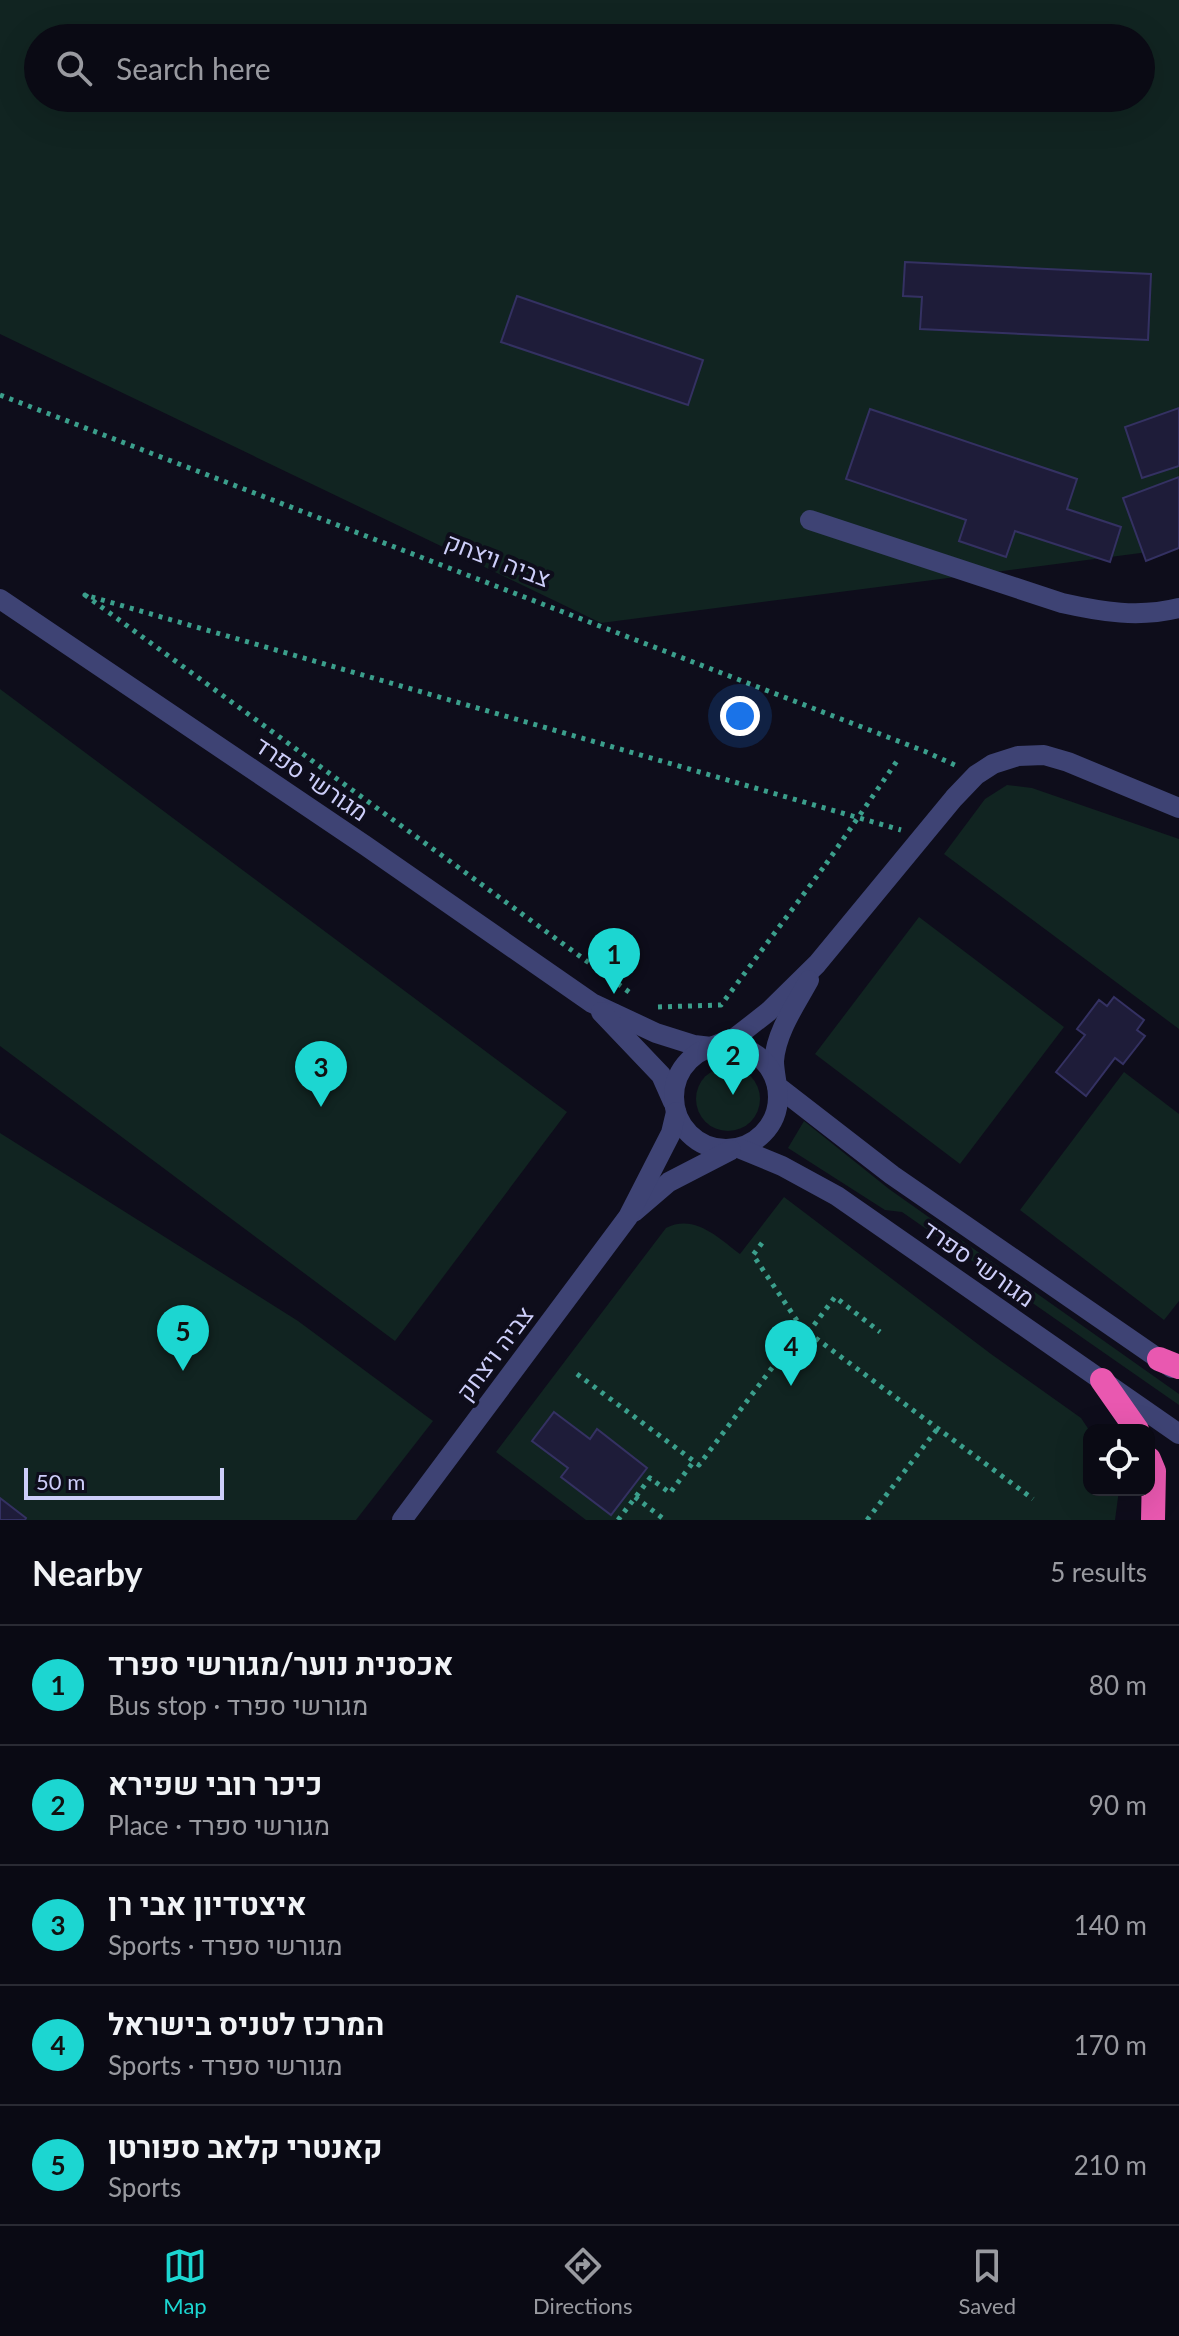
<!DOCTYPE html>
<meta charset="utf-8">
<style>
:root{--surface:#0a0a14;--page:#13131d;--text:#f1f3f6;--muted:#999aa0;--line:#2a2b34;--accent:#1cd6d1}
body{margin:0;font-family:Lato,Heebo,sans-serif;background:var(--page);color:var(--text)}
.controls{position:absolute;right:24px;bottom:24px;display:grid;overflow:hidden;border-radius:16px;box-shadow:0 8px 32px #0002}
.controls button{width:72px;height:72px;display:grid;place-items:center;padding:0;border:0;border-bottom:2px solid var(--line);background:var(--surface);color:var(--text);font:40px sans-serif}
.scale{position:absolute;left:24px;bottom:20px;width:200px;box-sizing:border-box;padding-left:8px;border:4px solid #cdcef9;border-top:0;font-size:22px;line-height:28px;white-space:nowrap;color:#cdcef9;-webkit-text-stroke:6px #0e0d1b;paint-order:stroke}
.you{position:absolute;left:740px;top:716px;width:28px;height:28px;margin:-20px;border:6px solid #fff;border-radius:50%;background:#1a73e8;box-shadow:0 0 0 12px #1a73e833}
.badge{display:grid;place-items:center;width:52px;height:52px;border-radius:50%;background:var(--accent);color:#111;font-size:26px;font-weight:700}
.pin{position:absolute;translate:-50% -66px;filter:drop-shadow(0 2px 4px #0008)}
.pin::after{content:'';position:absolute;top:42px;width:28px;height:24px;background:inherit;clip-path:polygon(0 0,100% 0,50% 100%)}
.list{margin:0;padding:0;list-style:none}
h2{display:flex;justify-content:space-between;align-items:center;height:104px;margin:0;padding:0 32px;font-size:34px}
h2 small{font-size:26px;font-weight:400;color:var(--muted)}
.list li{display:grid;grid-template-columns:52px 1fr auto;gap:24px;align-items:center;box-sizing:border-box;height:120px;padding:0 32px;border-top:2px solid var(--line)}
.list b{display:block;font-size:30px;white-space:nowrap}
.list p{margin:0;font-size:26px;white-space:nowrap;color:var(--muted)}
.list em{font-size:26px;font-style:normal;color:var(--muted)}
.icon{flex:none;width:44px;height:44px;fill:none;stroke:currentColor;stroke-width:2;stroke-linecap:round;stroke-linejoin:round}
.map{position:relative;flex:none;width:1179px;height:1520px;overflow:hidden}
.search{position:absolute;background:var(--surface);box-shadow:0 8px 32px #0002;left:24px;right:24px;top:24px;height:88px;display:flex;align-items:center;gap:20px;box-sizing:border-box;padding:0 28px;border-radius:44px;color:var(--muted);font-size:30px}
.sheet{height:704px;background:var(--surface)}
nav{display:flex;justify-content:space-around;align-items:center;box-sizing:border-box;height:112px;border-top:2px solid var(--line);background:var(--surface);font-size:22px;color:var(--muted)}
nav a{display:grid;justify-items:center;gap:4px}
nav .on{color:var(--accent)}
.map>svg:first-child{display:block}
</style>
<div class="map">
<svg width="1179" height="1520" viewBox="0 0 1179 1520">
<rect width="100%" height="100%" fill="#0e0d1b"/>
<!-- green -->
<g fill="#112421" fill-rule="evenodd">
<path d="M0 0H1179V548L601 623 0 334ZM38 38H1141V98H38Z"/>
<polygon points="0,689 567,1112 395,1341 0,1046"/>
<polygon points="1007,785 1032,788 1179,839 1179,1029 944,854 985,799"/>
<polygon points="919,917 1064,1027 960,1164 815,1054"/>
<circle cx="728" cy="1099" r="32"/>
<polygon points="1124,1072 1179,1114 1179,1301 1164,1320 1020,1210"/>
<polygon points="804,1121 889,1189 1179,1394 1179,1405 902,1212 885,1210 788,1148"/>
<polygon points="0,1133 298,1321 433,1421 356,1520 0,1520"/>
<path d="M784 1197 991 1354 1081 1418 1089 1430V1490H1119L1115 1520H586L496 1452 666 1228C694 1213 719 1238 740 1254Z"/>
</g>
<!-- building -->
<g fill="#1e1c39" stroke="#343162" stroke-width="2">
<polygon points="905,262 1151,274 1148,340 920,329 922,297 903,296"/>
<polygon points="517,296 703,360 688,405 501,342"/>
<polygon points="1179,408 1179,466 1142,478 1125,427"/>
<polygon points="870,409 1077,479 1067,509 1121,527 1110,562 1015,531 1006,557 959,541 966,520 846,479"/>
<polygon points="1179,477 1179,548 1146,561 1123,498"/>
<polygon points="1114,997 1144,1020 1137,1030 1145,1036 1123,1064 1115,1058 1086,1096 1056,1072 1085,1035 1077,1029 1099,1000 1107,1006"/>
<polygon points="554,1412 590,1439 597,1429 647,1468 611,1515 561,1477 568,1468 532,1441"/>
<polygon points="0,1498 26,1518 25,1520 0,1520"/>
</g>
<g fill="none" stroke-linecap="round" stroke-linejoin="round">
<!-- path -->
<g stroke="#3b9f8c" stroke-width="5" stroke-dasharray="4 6" stroke-linecap="butt">
<polyline points="0,395 924,751 957,766"/>
<polyline points="629,992 85,595 901,830"/>
<polyline points="658,1007 721,1005 826,864"/>
<polyline points="762,1243 753,1255 802,1328 1033,1499"/>
<polyline points="808,1333 835,1297 880,1332"/>
<polyline points="577,1374 699,1465 802,1328"/>
<polyline points="635,1497 665,1520"/>
<polyline points="618,1520 650,1478 670,1493 694,1461"/>
<polyline points="867,1520 938,1428"/>
</g>
<!-- minor -->
<g stroke="#3e4374" stroke-width="20">
<path d="M810 520 1062 603C1102 612 1139 618 1179 608"/>
<polyline points="0,599 366,846 592,1003 656,1033 694,1045 711,1047 736,1037 768,1012 817,964 954,798 976,775 993,764 1018,756 1044,755 1068,762 1179,808"/>
<path d="M809 980C796 1004 776 1032 774 1061 774 1069 776 1078 777 1086L892 1175 1172 1368"/>
<polyline points="601,1012 661,1075 673,1102"/>
<circle cx="726" cy="1097" r="52"/>
<polyline points="741,1149 782,1166 837,1196 1179,1434"/>
<polyline points="634,1212 669,1182 731,1150"/>
<polyline points="402,1520 628,1217 671,1133 676,1112"/>
</g>
<!-- highway -->
<g stroke="#e958b0" stroke-width="24">
<polyline points="1159,1359 1179,1367"/>
<polyline points="1102,1380 1137,1430"/>
<polyline points="1149,1459 1154,1471 1153,1520"/>
</g>
<!-- path-bridge -->
<polyline stroke="#3b9f8c" stroke-width="5" stroke-dasharray="4 6" stroke-linecap="butt" points="826,864 897,761"/>
</g>
<g text-anchor="middle" dominant-baseline="central" stroke-width="8" stroke-linejoin="round" paint-order="stroke">
<!-- street labels -->
<g font-size="24" fill="#cdcef9" stroke="#0e0d1b">
<text transform="translate(498 559) rotate(21)">צביה ויצחק</text>
<text transform="translate(312 778) rotate(34)">מגורשי ספרד</text>
<text transform="translate(979 1263) rotate(35)">מגורשי ספרד</text>
<text transform="translate(494 1353) rotate(-53)">צביה ויצחק</text>
</g>
</g>
</svg>
<div class="controls">
<button><svg class="icon" aria-label="locate" viewBox="0 0 24 24"><circle cx="12" cy="12" r="6"/><path d="M12 2v4M12 18v4M2 12h4M18 12h4"/></svg></button>
</div>
<div class="scale">50 m</div>
<div class="you"></div>
<div class="pin badge" style="left:614px;top:994px">1</div>
<div class="pin badge" style="left:733px;top:1095px">2</div>
<div class="pin badge" style="left:321px;top:1107px">3</div>
<div class="pin badge" style="left:791px;top:1386px">4</div>
<div class="pin badge" style="left:183px;top:1371px">5</div>
<div class="search"><svg class="icon" aria-label="search" viewBox="0 0 24 24"><circle cx="10" cy="10" r="6"/><path d="M15 15l6 6"/></svg>Search here</div>
</div>
<section class="sheet">
<h2>Nearby<small>5 results</small></h2>
<ul class="list">
<li><span class="badge">1</span><div><b>אכסנית נוער/מגורשי ספרד</b><p>Bus stop · מגורשי ספרד</p></div><em>80 m</em></li>
<li><span class="badge">2</span><div><b>כיכר רובי שפירא</b><p>Place · מגורשי ספרד</p></div><em>90 m</em></li>
<li><span class="badge">3</span><div><b>איצטדיון אבי רן</b><p>Sports · מגורשי ספרד</p></div><em>140 m</em></li>
<li><span class="badge">4</span><div><b>המרכז לטניס בישראל</b><p>Sports · מגורשי ספרד</p></div><em>170 m</em></li>
<li><span class="badge">5</span><div><b>קאנטרי קלאב ספורטן</b><p>Sports</p></div><em>210 m</em></li>
</ul>
</section>
<nav>
<a class="on"><svg class="icon" aria-label="map" viewBox="0 0 24 24"><path d="M3 6l6-2 6 2 6-2v14l-6 2-6-2-6 2zM9 4v14M15 6v14"/></svg>Map</a>
<a><svg class="icon" aria-label="directions" viewBox="0 0 24 24"><path d="M12 3l9 9-9 9-9-9zM9 14v-3h6M13 9l2 2-2 2"/></svg>Directions</a>
<a><svg class="icon" aria-label="saved" viewBox="0 0 24 24"><path d="M7 4h10v16l-5-4-5 4z"/></svg>Saved</a>
</nav>
